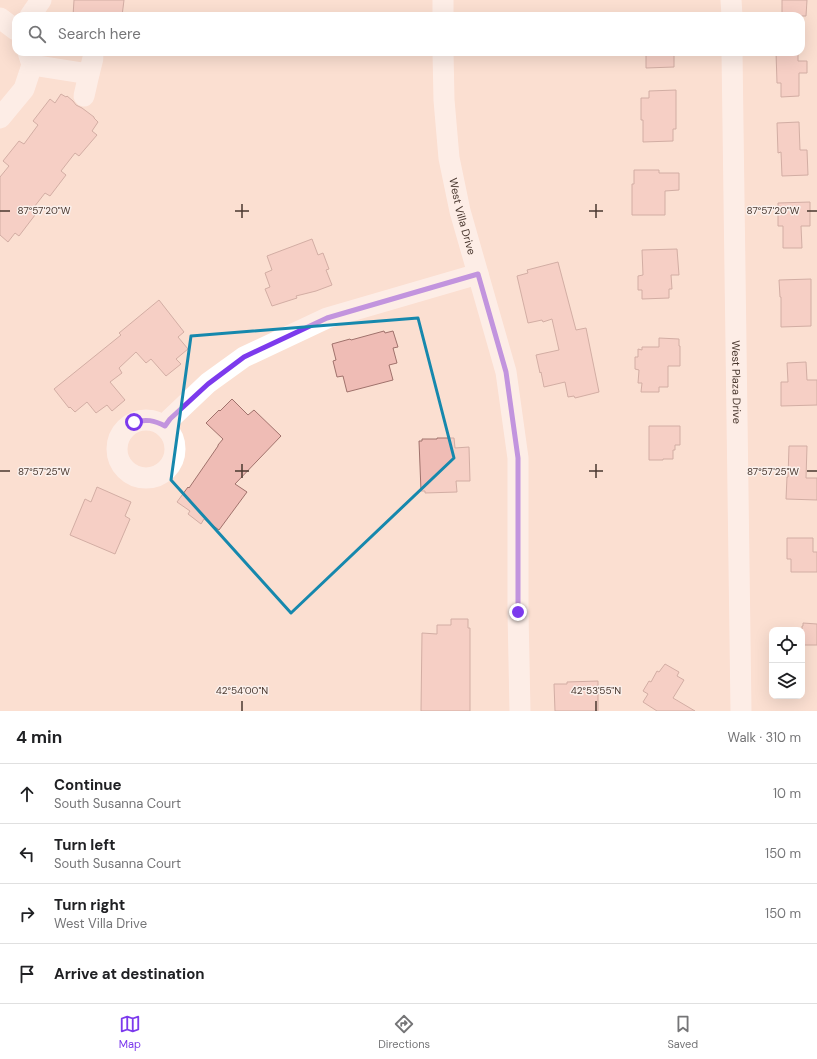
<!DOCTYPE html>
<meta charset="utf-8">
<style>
:root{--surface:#fff;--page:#f2f2f2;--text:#202124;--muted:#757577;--line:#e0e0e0;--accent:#7c3aed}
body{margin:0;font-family:"DM Sans",sans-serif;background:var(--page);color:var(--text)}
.controls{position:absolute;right:12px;bottom:12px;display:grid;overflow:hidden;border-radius:8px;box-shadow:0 4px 16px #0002}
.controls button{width:36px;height:36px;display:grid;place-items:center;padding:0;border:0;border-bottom:1px solid var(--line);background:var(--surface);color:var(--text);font:20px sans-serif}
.stop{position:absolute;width:12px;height:12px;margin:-9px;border:3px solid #7c3aed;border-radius:50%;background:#fff}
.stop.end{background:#7c3aed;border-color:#fff;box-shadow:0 1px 4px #0008}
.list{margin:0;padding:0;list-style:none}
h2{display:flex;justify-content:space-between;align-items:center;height:52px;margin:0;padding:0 16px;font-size:17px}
h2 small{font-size:13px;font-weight:400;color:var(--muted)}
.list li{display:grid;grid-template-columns:26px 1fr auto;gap:12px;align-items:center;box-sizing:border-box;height:60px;padding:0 16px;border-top:1px solid var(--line)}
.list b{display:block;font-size:15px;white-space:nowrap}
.list p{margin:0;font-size:13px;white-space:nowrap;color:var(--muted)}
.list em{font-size:13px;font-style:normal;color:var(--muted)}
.icon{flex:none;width:22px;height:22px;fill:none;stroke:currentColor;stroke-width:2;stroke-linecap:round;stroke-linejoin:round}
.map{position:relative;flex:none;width:817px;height:711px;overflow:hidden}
.search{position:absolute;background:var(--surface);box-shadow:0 4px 16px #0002;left:12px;right:12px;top:12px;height:44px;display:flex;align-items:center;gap:10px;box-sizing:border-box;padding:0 14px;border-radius:12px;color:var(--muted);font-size:15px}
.sheet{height:292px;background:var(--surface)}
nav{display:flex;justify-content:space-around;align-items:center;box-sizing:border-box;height:56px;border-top:1px solid var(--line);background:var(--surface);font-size:11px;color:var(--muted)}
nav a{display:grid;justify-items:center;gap:2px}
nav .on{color:var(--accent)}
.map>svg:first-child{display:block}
</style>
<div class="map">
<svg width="817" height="711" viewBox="0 0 817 711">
<rect width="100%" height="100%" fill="#fbdfd1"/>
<!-- building -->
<g fill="#efbcb5" stroke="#a0726c">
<polygon points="74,0 124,0 122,16 73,16"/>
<polygon points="782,0 807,0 806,16 782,16"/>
<polygon points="646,52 674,52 674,67 646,68"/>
<polygon points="776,52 798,52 798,61 807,61 807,73 799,73 799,96 781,97 781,83 777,83"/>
<polygon points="676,90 676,129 673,129 673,141 643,142 643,120 641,120 641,98 649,98 649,91"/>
<polygon points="61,94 66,97 67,96 73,101 76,105 82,108 94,117 94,118 98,122 92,131 97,135 79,156 75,153 61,171 66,175 50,196 45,193 31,211 35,215 19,236 15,233 8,242 0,235 0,177 9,166 3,161 19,141 24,144 38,125 33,121 50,99 55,103"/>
<polygon points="799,122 800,150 807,150 808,175 782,176 781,152 778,153 777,123"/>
<polygon points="634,170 659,170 659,173 679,173 679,190 665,191 665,215 632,215 632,184 634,184"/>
<polygon points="810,202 810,226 801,226 802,248 783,248 783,226 778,226 778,203"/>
<polygon points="312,239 318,255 323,253 329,269 326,270 332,285 316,291 296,296 297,298 272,306 265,289 270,287 265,273 272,270 267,256"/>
<polygon points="677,249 679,275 671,275 672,289 669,289 669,298 642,299 642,290 638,290 638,276 643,275 642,250"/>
<polygon points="558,262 576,330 586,328 599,392 575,398 574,396 568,397 565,382 544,387 541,372 540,373 536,355 559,350 552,319 543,322 542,320 528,323 517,276 528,273 527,270"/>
<polygon points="811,279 811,326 781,327 781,297 780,297 779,280"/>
<polygon points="159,300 184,332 178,337 188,349 176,359 181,364 166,376 151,359 146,363 136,352 119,368 122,373 110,382 125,400 112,411 107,405 96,413 87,402 75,412 70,407 69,408 54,389 121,335 119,333"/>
<polygon points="384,331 385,333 393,331 398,347 393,348 397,363 389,365 393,380 347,392 343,376 337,377 333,361 336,360 332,344 350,339 351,340"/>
<polygon points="659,338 679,339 679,346 680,346 680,366 668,366 668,387 659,387 659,392 641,392 642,383 638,383 639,370 635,369 635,357 638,357 638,349 642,350 642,347 659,347"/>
<polygon points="806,362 807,380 817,380 817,405 781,406 781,382 788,382 787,363"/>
<polygon points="232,399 248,415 254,410 281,436 235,484 247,492 219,530 204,519 201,524 188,514 190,511 177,502 188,487 189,488 218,446 218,445 223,439 206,423 219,410 220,411"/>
<polygon points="649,426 680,426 680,445 675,445 675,450 673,450 673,459 663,459 663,460 649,460"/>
<polygon points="437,438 454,438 455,448 469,447 470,481 456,481 457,492 425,493 425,491 421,491 419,441 422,441 422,439 437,439"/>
<polygon points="789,446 807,446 806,478 817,478 817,500 786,499 787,477 788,477"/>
<polygon points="97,487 131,502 125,516 130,519 115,554 70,535 85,499 91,502"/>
<polygon points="787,538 813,538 813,552 817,552 817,572 791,572 791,559 787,559"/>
<polygon points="451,619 468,619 468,628 470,628 470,711 421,711 422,633 437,634 437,625 451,625"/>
<polygon points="803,623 817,624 817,645 802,645 802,626 803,626"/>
<polygon points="665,664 679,672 677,676 684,680 673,698 695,711 657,711 643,702 648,694 643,691 649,681 651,682 657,671 659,672"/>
<polygon points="598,681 598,711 555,711 554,684 567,684 567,682"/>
</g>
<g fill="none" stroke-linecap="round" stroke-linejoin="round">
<!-- minor -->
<g stroke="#fff" stroke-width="21">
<polyline points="443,0 443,16"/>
<polyline points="731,0 732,16"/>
<polyline points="30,16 41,0"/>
<polyline points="0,18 16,30"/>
<path id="s1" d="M443 52 444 100 449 158 460 211 506 372 518 458V612L520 711"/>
<path id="s2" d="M732 52 741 711"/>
<polyline points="32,65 89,74 93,58"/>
<polyline points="84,96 89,74"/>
<polyline points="0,118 24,89 32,65 28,52"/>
<circle cx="146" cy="449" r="29"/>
<polyline points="165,426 170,419 208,383 244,357 327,318 478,274"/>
</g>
</g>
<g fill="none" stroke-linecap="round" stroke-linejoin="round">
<!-- route -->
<path stroke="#7c3aed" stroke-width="5" d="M134 422C146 419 154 420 165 426L170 419 208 384 244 357 327 318 478 274 506 372 518 458V612"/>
</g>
<!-- marked area -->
<path d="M0 0H817V711H0ZM418 318 454 458 291 613 171 480 191 336Z" fill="#fbdfd1" fill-opacity=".55" fill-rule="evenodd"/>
<path fill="none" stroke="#1688ad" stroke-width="3" stroke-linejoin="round" d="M418 318 454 458 291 613 171 480 191 336Z"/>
<!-- ticks -->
<path fill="none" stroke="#4a382f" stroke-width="1.5" d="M242 204V218M596 204V218M0 211H10M235 211H249M589 211H603M807 211H817M242 464V478M596 464V478M0 471H10M235 471H249M589 471H603M807 471H817M242 701V711M596 701V711"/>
<g text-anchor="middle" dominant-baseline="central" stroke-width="3" stroke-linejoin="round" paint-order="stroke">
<!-- street labels -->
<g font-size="11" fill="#4a382f" stroke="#faf0ec">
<text stroke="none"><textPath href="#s1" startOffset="166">West Villa Drive</textPath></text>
<text stroke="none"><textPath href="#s2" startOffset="330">West Plaza Drive</textPath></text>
</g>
</g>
<g font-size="10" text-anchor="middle" fill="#4a382f" stroke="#faf0ec" stroke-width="3" stroke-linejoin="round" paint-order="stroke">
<text x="773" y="214">87°57'20"W</text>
<text x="44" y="214">87°57'20"W</text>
<text x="773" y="475">87°57'25"W</text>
<text x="44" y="475">87°57'25"W</text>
<text x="242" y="694">42°54'00"N</text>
<text x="596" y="694">42°53'55"N</text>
</g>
</svg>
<div class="controls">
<button><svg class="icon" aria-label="locate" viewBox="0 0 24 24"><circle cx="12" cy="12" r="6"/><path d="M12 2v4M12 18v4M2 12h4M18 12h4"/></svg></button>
<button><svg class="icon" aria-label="layers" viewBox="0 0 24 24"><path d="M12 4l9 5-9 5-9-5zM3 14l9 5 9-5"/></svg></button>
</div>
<div class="stop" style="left:134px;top:422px"></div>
<div class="stop end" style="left:518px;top:612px"></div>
<div class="search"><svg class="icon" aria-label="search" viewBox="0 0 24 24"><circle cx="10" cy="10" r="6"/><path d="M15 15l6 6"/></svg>Search here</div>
</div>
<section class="sheet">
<h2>4 min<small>Walk · 310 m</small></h2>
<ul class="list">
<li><svg class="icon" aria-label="ahead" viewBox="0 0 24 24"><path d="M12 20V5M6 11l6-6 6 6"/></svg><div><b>Continue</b><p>South Susanna Court</p></div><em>10 m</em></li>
<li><svg class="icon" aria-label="left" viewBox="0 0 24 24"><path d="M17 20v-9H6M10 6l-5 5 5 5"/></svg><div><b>Turn left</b><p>South Susanna Court</p></div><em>150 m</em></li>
<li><svg class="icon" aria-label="right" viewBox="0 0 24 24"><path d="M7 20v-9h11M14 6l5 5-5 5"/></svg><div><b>Turn right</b><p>West Villa Drive</p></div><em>150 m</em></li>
<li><svg class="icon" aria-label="arrive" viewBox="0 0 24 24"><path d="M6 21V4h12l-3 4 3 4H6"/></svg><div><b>Arrive at destination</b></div></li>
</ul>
</section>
<nav>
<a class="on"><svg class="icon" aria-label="map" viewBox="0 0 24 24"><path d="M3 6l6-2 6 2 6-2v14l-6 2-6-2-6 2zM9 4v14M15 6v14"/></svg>Map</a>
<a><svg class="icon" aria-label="directions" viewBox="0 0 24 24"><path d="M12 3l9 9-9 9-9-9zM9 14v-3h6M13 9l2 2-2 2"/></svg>Directions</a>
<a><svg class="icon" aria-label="saved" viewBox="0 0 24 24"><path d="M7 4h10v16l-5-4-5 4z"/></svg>Saved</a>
</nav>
